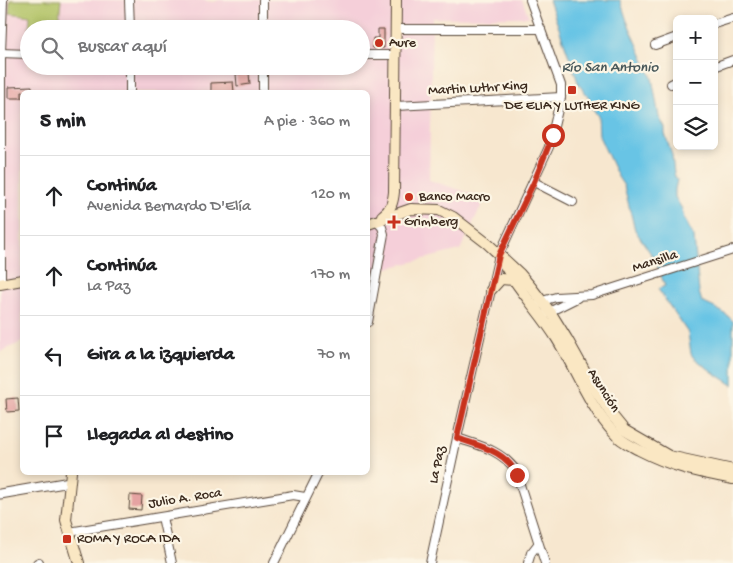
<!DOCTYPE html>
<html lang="es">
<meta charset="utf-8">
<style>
:root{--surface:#fff;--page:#f2f2f2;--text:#202124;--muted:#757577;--line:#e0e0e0}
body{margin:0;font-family:"Gochi Hand",sans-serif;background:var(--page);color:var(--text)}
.controls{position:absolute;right:15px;top:15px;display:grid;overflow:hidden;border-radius:8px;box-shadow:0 2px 8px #0003}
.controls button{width:45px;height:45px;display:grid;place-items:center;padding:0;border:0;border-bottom:1px solid var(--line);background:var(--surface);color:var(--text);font:25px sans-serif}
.stop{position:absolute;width:15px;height:15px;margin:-11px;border:4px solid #c8321e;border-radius:50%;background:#fff}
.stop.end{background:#c8321e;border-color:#fff;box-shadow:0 1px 5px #0008}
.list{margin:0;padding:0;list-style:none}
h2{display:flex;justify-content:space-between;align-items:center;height:65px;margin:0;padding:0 20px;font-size:21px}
h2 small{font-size:16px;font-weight:400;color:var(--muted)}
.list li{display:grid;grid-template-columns:32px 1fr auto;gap:15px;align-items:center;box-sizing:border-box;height:80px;padding:0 20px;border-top:1px solid var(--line)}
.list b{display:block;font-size:19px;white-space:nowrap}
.list p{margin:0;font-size:16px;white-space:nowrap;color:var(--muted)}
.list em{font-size:16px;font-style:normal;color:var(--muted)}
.icon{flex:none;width:28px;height:28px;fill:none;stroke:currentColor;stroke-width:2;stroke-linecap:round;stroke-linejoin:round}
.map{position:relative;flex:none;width:733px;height:563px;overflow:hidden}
.search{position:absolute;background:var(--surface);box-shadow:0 2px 8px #0003;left:20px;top:20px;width:350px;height:55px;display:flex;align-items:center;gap:12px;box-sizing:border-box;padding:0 18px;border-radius:28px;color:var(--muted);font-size:19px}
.panel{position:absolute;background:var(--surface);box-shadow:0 2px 8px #0003;left:20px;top:90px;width:350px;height:385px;border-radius:8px}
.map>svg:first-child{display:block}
</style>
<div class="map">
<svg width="733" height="563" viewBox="0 0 733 563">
<rect width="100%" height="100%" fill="#fcf5e5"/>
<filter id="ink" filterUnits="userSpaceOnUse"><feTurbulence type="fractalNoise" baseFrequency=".02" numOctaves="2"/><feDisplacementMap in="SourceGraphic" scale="10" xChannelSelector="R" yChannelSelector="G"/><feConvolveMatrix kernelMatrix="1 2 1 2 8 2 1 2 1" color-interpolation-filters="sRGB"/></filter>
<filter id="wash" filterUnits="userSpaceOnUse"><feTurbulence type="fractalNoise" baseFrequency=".0096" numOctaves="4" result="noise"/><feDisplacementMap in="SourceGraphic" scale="20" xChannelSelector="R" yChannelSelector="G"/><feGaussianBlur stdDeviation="1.12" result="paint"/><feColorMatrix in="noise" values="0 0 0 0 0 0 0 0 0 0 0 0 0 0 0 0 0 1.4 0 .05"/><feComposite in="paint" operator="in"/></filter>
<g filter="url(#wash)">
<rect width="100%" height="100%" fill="#f7e7cf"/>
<!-- built -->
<path fill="#f5cfd9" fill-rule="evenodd" d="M0 0H201L214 2 219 0H522L529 17 432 18 429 180 485 198 460 250 368 273V92H22V342L0 352ZM29 29H361V66H29Z"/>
<!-- green -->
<polygon fill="#b1c265" stroke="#767642" points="10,0 61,0 58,29 29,29 30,16 9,13"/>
<!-- water -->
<path fill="#67c4e5" stroke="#517782" d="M549 0H620L627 21 652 78 659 117 665 128V134L672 155 674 174 677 180 675 189V197L682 209 684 218 694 237 699 292 702 302C714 308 724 311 733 321V385L714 373 693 357 691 354 688 333 658 289 665 286 655 260 635 230 624 186 618 177 599 136 598 116 591 106 588 96 579 85Z"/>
<g id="blocks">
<!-- building -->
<g fill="#e5a3a2">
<polygon points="378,29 384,29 384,48 373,48 373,38 378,38"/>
<polygon points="249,73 250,84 237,86 236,74"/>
<polygon points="233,82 234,92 211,92 211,83"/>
<polygon points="32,86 32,92 22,92 22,98 9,98 9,87"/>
<polygon points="18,398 19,411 7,412 6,399"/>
<polygon points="130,495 142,496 141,510 129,509"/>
</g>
</g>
</g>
<g filter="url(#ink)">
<use href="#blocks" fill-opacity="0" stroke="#574639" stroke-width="1"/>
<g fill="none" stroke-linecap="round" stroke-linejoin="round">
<defs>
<g id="minor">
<polyline points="129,0 130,29"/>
<polyline points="263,0 263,29"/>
<polyline points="714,24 733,18"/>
<polyline points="395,29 541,29"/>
<polyline points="655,45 677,37"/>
<polyline points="0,53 29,54"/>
<polyline points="361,55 395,55"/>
<polyline points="714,67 733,60"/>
<polyline points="671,84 677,81"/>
<polyline points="130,92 130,66"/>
<polyline points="263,92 263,66"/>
<polyline points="396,106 561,97"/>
<polyline points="534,182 573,202"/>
<polyline points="1,283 1,53 3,0"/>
<polyline points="539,304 542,301 556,297 592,295 733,250"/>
<polyline points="547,313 577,298"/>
<polyline points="368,322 384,234 382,227 376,221"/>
<path d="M457 438C480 446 499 449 515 469L545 563"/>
<polyline points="162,517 172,563"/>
<polyline points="69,532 293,495 305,497"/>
<polyline points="37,563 39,562"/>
<polyline points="274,563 319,472"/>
<polyline points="430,563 457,438 499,255 549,147 561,97 561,85 530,0"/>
<polyline points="528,563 531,553 538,544"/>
</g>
<polyline id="tertiary" points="0,494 70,482"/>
<g id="secondary">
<path d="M382 216C391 210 393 202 394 192L396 0"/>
<polyline points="368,224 411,209 439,210 453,217 488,244 520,274 531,287 551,313 567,339 596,391 611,414 624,430 669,456 733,470"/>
<path d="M504 264C519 291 541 313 557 339 576 370 589 406 614 433 620 441 630 445 639 450 672 467 697 472 733 479"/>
<polyline points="0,284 22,280"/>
<polyline points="491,290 501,279 513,280"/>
<polyline points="71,472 66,520 79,563"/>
</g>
</defs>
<!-- minor casing -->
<use href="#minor" stroke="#574639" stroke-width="10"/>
<!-- tertiary casing -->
<use href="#tertiary" stroke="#574639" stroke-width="11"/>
<!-- secondary casing -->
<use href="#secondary" stroke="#574639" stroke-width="12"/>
<!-- minor -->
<use href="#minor" stroke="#fff" stroke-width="8"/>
<!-- tertiary -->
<use href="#tertiary" stroke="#fff" stroke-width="9"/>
<!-- secondary -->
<use href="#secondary" stroke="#fae7c3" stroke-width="10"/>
</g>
</g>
<g fill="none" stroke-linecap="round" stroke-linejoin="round" filter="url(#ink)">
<!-- route -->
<path stroke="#c8321e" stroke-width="6" d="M517 475C507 451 479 446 457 438L499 255 534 182 553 135"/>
</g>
<!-- markers -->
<g fill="#c8321e" stroke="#fcf5e5" stroke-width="2">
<circle cx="379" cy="43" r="5"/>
<rect x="567" y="85" width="10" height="10" rx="2.5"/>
<circle cx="409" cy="197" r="5"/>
<path d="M391.5 214.5h5v5h5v5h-5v5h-5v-5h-5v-5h5z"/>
<rect x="62" y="534" width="10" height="10" rx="2.5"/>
</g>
<g text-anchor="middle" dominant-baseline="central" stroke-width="4.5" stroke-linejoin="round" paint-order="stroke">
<!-- poi labels -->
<g font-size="14" fill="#3b2a1e" stroke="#fcf5e5" text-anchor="start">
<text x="389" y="43">Aure</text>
<text x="572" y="106" text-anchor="middle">DE ELIA Y LUTHER KING</text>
<text x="419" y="197">Banco Macro</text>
<text x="404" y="222">Grimberg</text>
<text x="77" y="539">ROMA Y ROCA IDA</text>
</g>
<!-- street labels -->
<g font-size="14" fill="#3b2a1e" stroke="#fcf5e5">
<text transform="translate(478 89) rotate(-3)">Martin Luthr King</text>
<text transform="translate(655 262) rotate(-18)">Mansilla</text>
<text transform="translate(603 391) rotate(58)">Asunción</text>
<text transform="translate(438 465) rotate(-78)">La Paz</text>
<text transform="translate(185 499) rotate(-9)">Julio A. Roca</text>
</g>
<!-- water labels -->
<g font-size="15" font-style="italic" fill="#48585a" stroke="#fcf5e5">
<text x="610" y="68">Río San Antonio</text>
</g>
</g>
</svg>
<div class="controls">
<button>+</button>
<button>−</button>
<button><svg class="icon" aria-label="layers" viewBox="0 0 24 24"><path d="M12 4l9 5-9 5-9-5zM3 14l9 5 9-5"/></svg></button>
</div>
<div class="stop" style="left:553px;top:135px"></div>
<div class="stop end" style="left:517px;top:475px"></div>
<div class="search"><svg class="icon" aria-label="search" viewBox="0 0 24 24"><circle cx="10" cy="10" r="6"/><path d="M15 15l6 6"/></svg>Buscar aquí</div>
<section class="panel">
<h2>5 min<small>A pie · 360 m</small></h2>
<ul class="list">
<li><svg class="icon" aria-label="ahead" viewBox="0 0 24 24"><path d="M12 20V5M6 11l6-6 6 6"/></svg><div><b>Continúa</b><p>Avenida Bernardo D'Elía</p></div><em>120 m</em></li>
<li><svg class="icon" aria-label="ahead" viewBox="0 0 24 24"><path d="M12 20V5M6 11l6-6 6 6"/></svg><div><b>Continúa</b><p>La Paz</p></div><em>170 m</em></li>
<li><svg class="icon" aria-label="left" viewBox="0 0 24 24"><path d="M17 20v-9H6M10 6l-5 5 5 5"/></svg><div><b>Gira a la izquierda</b></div><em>70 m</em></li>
<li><svg class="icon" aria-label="arrive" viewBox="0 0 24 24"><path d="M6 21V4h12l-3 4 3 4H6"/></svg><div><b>Llegada al destino</b></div></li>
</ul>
</section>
</div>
